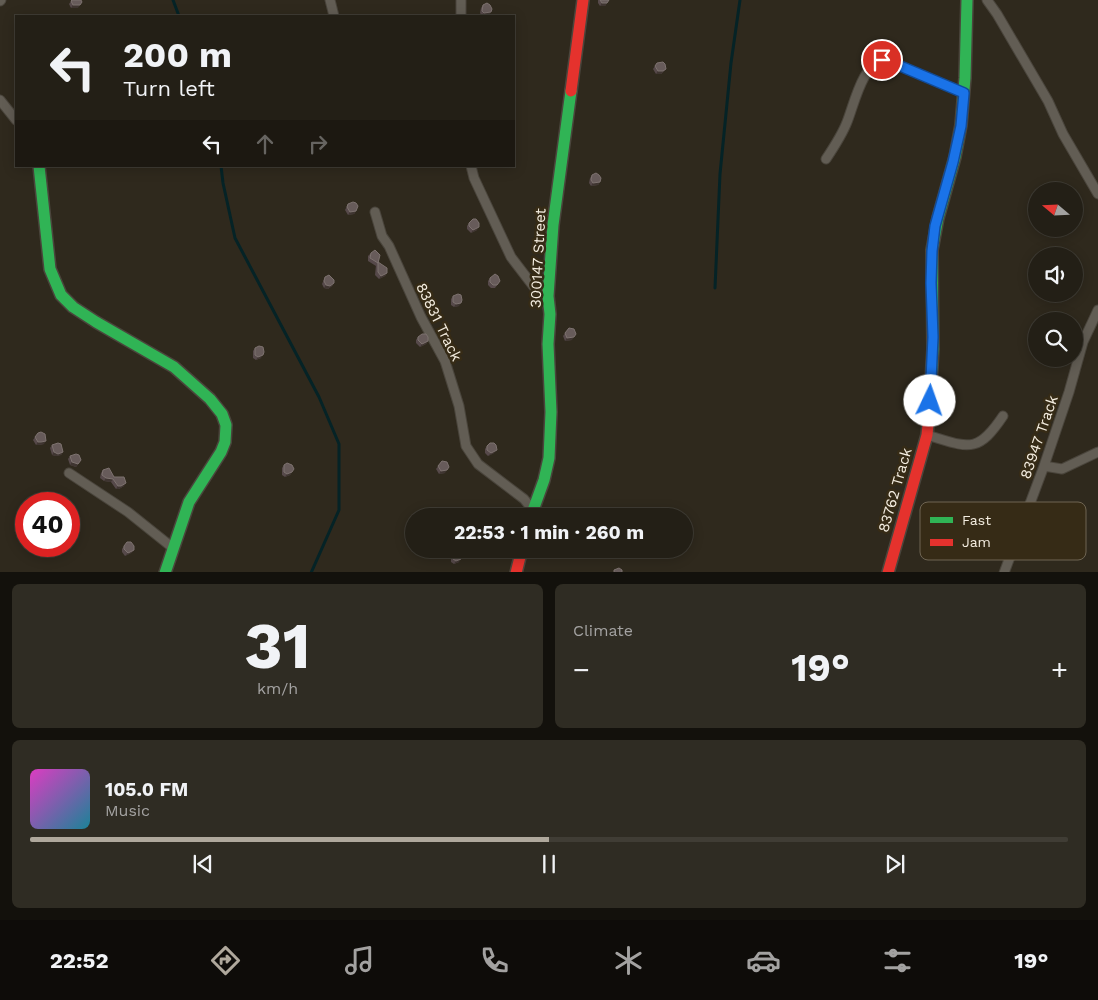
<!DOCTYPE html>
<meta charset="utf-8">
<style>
:root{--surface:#231f16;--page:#2f2c23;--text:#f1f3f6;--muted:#a3a2a1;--line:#403d35;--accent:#afa89c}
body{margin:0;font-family:"Work Sans",sans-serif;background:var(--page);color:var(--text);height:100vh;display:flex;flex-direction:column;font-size:19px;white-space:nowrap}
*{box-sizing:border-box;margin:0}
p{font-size:16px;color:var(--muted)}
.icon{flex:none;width:28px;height:28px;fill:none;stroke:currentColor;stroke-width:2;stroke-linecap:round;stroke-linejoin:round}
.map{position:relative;height:572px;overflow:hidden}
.panel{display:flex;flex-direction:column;gap:12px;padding:12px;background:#13110c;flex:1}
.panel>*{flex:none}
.top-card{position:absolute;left:15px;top:15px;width:500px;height:152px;border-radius:0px;box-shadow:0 2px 12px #0003,0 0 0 1px var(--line);background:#231f16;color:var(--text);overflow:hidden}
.needle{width:32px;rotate:289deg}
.buttons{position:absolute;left:1028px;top:182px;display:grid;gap:10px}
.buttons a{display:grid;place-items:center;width:55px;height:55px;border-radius:50%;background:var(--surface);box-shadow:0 2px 12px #0003,0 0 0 1px var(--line);font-size:25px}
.speed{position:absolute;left:15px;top:492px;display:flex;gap:10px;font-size:25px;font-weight:700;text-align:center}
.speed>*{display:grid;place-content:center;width:65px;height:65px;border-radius:50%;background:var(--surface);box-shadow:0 2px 12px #0003,0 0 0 1px var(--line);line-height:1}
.speed .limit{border:8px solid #d22;background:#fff;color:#111}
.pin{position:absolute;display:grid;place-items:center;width:42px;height:42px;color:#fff;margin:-21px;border:2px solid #fff;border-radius:50%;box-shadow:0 1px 5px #0007}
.me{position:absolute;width:55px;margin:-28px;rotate:3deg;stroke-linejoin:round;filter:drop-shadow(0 0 4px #0008)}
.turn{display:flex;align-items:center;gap:18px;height:105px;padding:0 25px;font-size:22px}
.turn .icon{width:65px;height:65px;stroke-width:2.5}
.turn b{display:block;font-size:35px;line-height:42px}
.lanes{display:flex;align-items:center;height:48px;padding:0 25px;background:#0003;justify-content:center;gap:25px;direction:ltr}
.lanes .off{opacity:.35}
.big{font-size:38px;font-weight:700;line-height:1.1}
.panel .card{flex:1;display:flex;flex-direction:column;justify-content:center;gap:8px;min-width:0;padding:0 18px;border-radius:8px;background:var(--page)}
.panel .dial{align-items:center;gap:0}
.dial b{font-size:65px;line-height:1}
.song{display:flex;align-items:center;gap:15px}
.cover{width:60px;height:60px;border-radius:8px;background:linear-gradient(135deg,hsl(310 70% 55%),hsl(190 70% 35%))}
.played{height:5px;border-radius:2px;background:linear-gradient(90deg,var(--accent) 50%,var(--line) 50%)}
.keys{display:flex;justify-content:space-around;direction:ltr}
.heat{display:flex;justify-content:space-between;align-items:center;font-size:28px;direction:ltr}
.panel .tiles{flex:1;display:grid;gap:12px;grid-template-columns:1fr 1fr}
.card:last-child{grid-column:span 2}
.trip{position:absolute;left:405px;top:508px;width:288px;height:50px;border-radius:25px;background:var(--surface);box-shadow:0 2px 12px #0003,0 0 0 1px var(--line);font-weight:700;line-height:50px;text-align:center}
.dock{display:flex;height:80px;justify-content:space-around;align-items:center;background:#0e0c09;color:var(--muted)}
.dock .icon{width:35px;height:35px}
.dock .selected{color:var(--accent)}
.dock b{font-size:22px;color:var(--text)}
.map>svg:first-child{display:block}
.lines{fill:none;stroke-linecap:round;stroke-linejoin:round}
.stream{stroke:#052326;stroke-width:3}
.street-casing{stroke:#4a453c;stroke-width:11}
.fast-casing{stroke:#4a453c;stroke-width:14}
.jam-casing{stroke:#4a453c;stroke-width:14}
.street{stroke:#625d54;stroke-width:9}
.fast{stroke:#30b455;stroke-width:11}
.jam{stroke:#e5322d;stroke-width:11}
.wall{fill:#56494a}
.shaded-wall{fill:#3f3531}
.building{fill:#675b5a;stroke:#7d726f}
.route-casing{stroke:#114b97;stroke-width:12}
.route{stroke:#1a73e8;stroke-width:9}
.labels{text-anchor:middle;stroke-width:5;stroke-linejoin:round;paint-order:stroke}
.street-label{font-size:15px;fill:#f4ede0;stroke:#362b16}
.key{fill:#362b16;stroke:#6f6553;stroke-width:1}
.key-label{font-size:14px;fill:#f4ede0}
</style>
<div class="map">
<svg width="1098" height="573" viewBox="0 0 1098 573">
<rect width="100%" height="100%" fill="#2f291d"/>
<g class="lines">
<path class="stream" d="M173,0L179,16
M221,166L223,183L235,238L319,397L339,444V510L311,573
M715,288L720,174L731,63L740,0"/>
<defs>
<path id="street" d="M330,0L334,16
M987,0L997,14L1048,101L1063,134L1098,194
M0,1L1,0
M461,16V0
M0,100L16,120
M826,159C834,147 842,135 847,122C854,105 863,60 886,60L964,93
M471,166L474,178L511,257L537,291L548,296
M375,212L382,236L389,246L421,317L445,361L459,406L466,446L478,464L524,499L533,510
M927,435C968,447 977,455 1003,416
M1044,466L1062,469L1098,452
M69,473L128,512L173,548
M1004,573L1044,466L1069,392L1083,342L1098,310"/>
<path id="fast" d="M39,166L50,269L61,295L73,307L96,322L174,367L210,399L222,414L226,425L225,442L221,452L189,502L165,573
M929,414L933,349L932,250L938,218L955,157L961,125L965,78L967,0
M531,516L544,480L549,458L551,412L548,344L550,314L548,296L553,225L571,91"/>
<path id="jam" d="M571,91L583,0
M516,573L522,549
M888,573L927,435L929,414"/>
</defs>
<use href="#street" class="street-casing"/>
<use href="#fast" class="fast-casing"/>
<use href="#jam" class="jam-casing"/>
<use href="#street" class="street"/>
<use href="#fast" class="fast"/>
<use href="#jam" class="jam"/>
</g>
<path class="wall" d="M72,0L78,8H71L69,4Z
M598,0H609L605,6H600L598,3Z
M483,5L489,15L482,16L480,13L481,8Z
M657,63L666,69L661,74H656L653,69Z
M592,175L600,182L598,185L591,186L589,183L590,178Z
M348,204L356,211L354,214L348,215L345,210Z
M469,223L477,230L471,233L467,229V226Z
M371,253L378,263L387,273L385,276L379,279L375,275L376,265V266L368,261V256Z
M325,277L334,283L332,286L328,289L324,288L322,284Z
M490,278L500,281L495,288H491L488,285V281Z
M453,296L459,306L454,307L451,305V299Z
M569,328L572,340L565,341L563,336Z
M418,337L428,341L426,344L420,347L416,343V340Z
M255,348L261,358L256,360L253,358V351Z
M38,433L44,444L39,445H36L33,440Z
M52,445L63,452L61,455L56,456L52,455L50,448Z
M487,446L494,453L488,456L485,453V449Z
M70,456L81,460L76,467L70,465L68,459Z
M442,461L445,473L439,474L436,469Z
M284,465L292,472L290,475L285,477L282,475V468Z
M103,470L114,477L124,486L119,489H116L111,482L104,481L100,478L101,473Z
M124,546L134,550L131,553L125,556L122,552V549Z
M453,552L459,562L454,564L451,562V555Z"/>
<path class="shaded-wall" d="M609,0L605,6H600L602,3Z
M73,5H80L78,8H71Z
M491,12L489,15L482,16L484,13Z
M666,69L661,74H656L658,71Z
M600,182L598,185L591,186L593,183Z
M356,211L354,214L348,215L350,212Z
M479,227L477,230L471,233L473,230Z
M387,273L385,276L379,279L381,276Z
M334,283L332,286L328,289L324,288L326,285Z
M461,303L459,306L454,307L456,304Z
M574,337L572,340L565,341L567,338Z
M428,341L426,344L420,347L422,344Z
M263,355L261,358L256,360L258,357Z
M46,441L44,444L39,445H36L38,442Z
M497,450L494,453L488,456L491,453Z
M54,452H63L61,455L56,456L52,455Z
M72,462L78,464L76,467L70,465Z
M447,470L445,473L439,474L441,471Z
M292,472L290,475L285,477L287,474Z
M106,478L113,479L111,482L104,481Z
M126,483L124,486L119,489H116L118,486Z
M134,550L131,553L125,556L128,553Z
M461,559L459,562L454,564L456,561Z"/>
<path class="building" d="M72,0H81L82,2L80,5H73L71,1Z
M600,0H609L607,3H602Z
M487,3L490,5L492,9L491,12L484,13L482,11L483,5Z
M663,62L665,64L666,69L663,71H658L655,66L657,63Z
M596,173L599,175L601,178L600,182L593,183L591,180L592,175Z
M353,202L356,203L358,206L356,211L350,212L347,207L348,204Z
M473,219H476L479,223V227L473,230L469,226V223Z
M375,250L380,255L378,263L370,258L371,253Z
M378,262L387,268V273L381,276L378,272Z
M495,274L498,276L500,281L497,285H493L490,282V278Z
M329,275L334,280V283L330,286L326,285L324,281L325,277Z
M458,294L461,295L462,300L461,303L456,304L453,302V296Z
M569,328L574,329L576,334L574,337L567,338L565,333Z
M422,334H426L428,337V341L422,344L418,340V337Z
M259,346L263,347L264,352L263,355L258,357L255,355V348Z
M41,432L45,434L46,441L41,442H38L35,437L38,433Z
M58,443L61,444L63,452L58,454L54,452L52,445Z
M490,443H494L496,445L497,450L491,453L487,450V446Z
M76,454L79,455L81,460L78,464L72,462L70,456Z
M442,461L447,462L449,467L447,470L441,471L438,466Z
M287,463L292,465L294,469L292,472L287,474L284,472V465Z
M109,468L114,477H124L126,483L121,486H118L113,479L106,478L102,475L103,470Z
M127,542H131L134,546V550L128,553L124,549V546Z
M456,550L461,552L462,556L461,559L456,561L453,559V552Z
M619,568L622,570V573H614V570Z"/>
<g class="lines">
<defs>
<path id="route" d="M882,60H886L964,93L961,126L953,162L935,226L932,251L931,283L933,337L930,401"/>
</defs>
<use href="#route" class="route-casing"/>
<use href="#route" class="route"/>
</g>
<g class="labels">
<g class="street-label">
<text transform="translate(538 258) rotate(-87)" y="5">300147 Street</text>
<text transform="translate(439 322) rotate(64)" y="5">83831 Track</text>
<text transform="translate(1039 437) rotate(-71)" y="5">83947 Track</text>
<text transform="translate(895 490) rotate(-74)" y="5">83762 Track</text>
</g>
</g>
<rect x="920" y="502" width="166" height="58" rx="8" class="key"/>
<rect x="930" y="517" width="23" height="6" fill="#30b455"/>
<rect x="930" y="539" width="23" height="7" fill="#e5322d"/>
<g class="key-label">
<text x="962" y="525">Fast</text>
<text x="962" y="547">Jam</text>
</g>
</svg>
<div class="buttons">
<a><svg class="needle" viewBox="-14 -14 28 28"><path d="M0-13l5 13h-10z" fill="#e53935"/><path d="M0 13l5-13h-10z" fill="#a3a2a1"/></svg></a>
<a><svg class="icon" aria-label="sound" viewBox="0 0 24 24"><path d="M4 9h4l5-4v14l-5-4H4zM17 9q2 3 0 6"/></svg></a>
<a><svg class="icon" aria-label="search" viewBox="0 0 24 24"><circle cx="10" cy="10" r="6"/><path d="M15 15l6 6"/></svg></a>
</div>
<div class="speed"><div class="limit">40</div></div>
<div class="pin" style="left:882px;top:60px;background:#d93025"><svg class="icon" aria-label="arrive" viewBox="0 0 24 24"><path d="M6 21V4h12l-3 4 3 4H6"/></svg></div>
<svg class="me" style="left:930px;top:401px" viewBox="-20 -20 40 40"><circle r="19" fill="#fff"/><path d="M0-13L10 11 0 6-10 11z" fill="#1a73e8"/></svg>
<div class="trip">22:53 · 1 min · 260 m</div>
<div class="top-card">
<div class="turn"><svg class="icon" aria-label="left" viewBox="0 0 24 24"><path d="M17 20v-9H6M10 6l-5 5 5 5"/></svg><div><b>200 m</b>Turn left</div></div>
<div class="lanes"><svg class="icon" aria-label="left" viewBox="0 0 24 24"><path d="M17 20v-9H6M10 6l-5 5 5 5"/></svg><svg class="icon off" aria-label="ahead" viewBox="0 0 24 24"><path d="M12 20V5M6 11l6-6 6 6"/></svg><svg class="icon off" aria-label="right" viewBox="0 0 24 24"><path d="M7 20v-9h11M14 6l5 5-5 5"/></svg></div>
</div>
</div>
<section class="panel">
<div class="tiles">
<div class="card dial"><b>31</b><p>km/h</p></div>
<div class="card"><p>Climate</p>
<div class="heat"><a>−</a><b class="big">19°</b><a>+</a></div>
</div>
<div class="card">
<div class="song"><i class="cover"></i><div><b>105.0 FM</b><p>Music</p></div></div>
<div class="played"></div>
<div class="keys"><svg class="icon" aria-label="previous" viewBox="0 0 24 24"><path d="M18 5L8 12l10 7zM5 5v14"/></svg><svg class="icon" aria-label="pause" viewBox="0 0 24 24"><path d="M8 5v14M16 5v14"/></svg><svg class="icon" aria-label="next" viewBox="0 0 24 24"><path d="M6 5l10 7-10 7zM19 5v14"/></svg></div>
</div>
</div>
</section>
<nav class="dock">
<b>22:52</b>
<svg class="icon selected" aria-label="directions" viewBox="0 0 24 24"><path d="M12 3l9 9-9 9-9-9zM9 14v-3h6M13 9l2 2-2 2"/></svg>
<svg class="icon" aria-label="music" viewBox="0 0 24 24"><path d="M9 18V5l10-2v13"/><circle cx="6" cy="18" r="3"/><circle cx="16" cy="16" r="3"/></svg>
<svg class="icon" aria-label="phone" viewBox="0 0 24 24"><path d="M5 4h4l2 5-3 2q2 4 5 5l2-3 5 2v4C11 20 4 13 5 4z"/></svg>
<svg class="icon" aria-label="climate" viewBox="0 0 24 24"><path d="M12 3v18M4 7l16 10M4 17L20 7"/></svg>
<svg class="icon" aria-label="car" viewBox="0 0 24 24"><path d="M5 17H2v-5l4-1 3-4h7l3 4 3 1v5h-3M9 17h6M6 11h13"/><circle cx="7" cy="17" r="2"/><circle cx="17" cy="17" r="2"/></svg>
<svg class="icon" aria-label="filters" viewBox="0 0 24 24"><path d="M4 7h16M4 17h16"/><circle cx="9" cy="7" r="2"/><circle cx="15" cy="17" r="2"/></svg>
<b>19°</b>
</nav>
